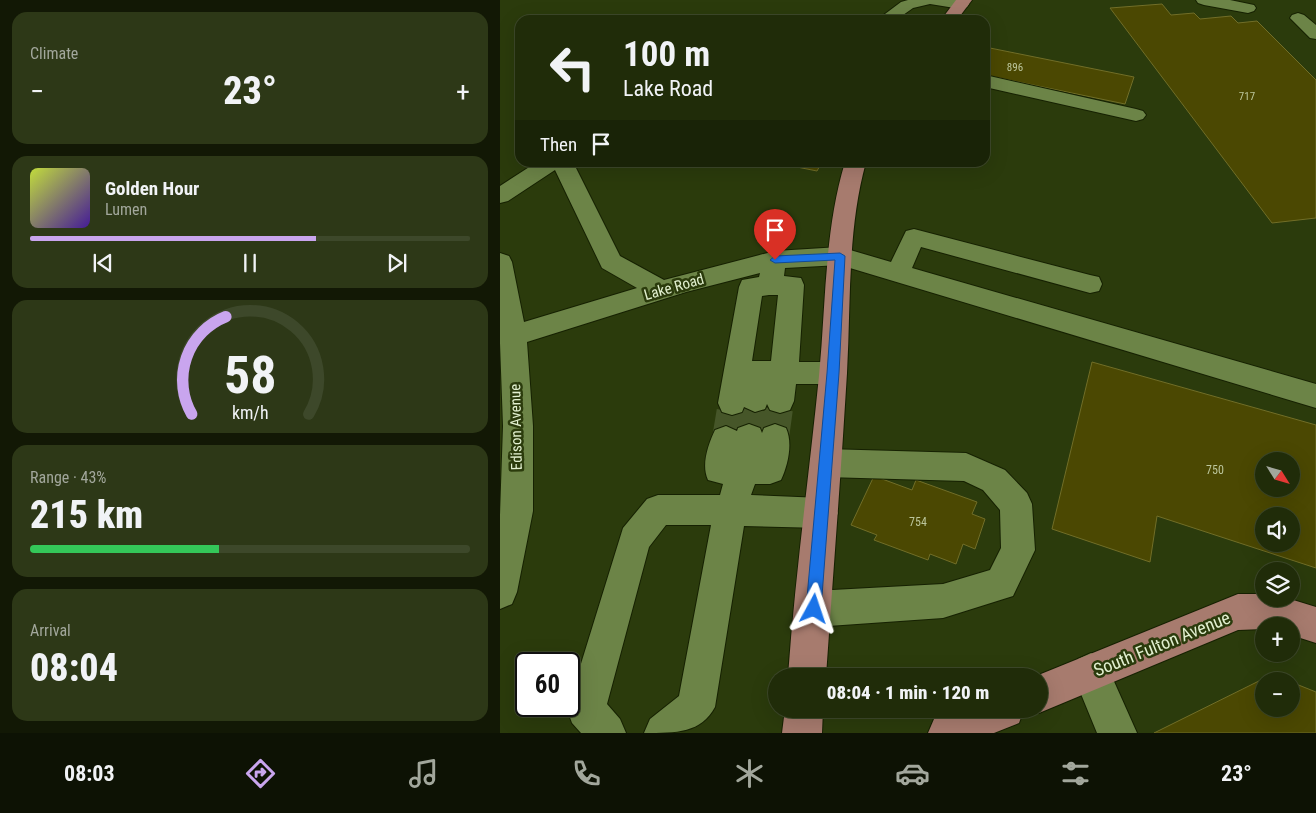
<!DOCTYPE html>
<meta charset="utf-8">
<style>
:root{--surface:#202c09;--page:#2d3817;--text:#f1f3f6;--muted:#a2a79c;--line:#3d482a;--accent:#c9a5ee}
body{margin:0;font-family:"Roboto Condensed",sans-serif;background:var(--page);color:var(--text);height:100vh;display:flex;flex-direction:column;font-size:19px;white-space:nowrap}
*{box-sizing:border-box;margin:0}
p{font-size:16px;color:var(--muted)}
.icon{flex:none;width:28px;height:28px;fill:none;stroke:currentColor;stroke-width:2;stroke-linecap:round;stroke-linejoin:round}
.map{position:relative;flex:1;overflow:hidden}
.drawer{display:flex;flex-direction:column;gap:12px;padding:12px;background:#121805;width:500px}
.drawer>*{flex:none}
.top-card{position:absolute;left:15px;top:15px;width:475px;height:152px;border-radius:15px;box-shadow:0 5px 20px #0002,0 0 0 1px var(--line);background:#202c09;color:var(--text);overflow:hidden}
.needle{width:32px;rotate:127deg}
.buttons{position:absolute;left:755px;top:452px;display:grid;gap:10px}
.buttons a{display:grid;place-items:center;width:45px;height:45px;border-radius:50%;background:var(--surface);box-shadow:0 5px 20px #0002,0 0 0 1px var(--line);font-size:25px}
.speed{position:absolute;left:15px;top:652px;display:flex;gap:10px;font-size:25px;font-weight:700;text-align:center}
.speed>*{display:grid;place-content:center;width:65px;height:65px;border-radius:50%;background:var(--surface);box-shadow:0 5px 20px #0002,0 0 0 1px var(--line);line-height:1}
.speed .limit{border:2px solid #111;border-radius:8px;background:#fff;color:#111}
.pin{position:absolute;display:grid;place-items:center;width:42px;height:42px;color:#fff;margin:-51px -21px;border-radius:50% 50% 50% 0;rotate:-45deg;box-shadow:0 0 5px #0007}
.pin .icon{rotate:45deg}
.me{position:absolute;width:55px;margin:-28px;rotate:5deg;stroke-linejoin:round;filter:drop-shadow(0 0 4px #0008)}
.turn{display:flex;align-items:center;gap:18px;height:105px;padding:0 25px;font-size:22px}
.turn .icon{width:65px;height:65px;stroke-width:2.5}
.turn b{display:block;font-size:35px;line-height:42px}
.then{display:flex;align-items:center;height:48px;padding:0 25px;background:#0003;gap:10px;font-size:19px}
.big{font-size:38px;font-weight:800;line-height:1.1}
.drawer .tile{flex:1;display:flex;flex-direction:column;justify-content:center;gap:8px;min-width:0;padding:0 18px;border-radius:15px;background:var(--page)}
.drawer .dial{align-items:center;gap:0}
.dial svg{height:130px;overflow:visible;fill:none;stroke:var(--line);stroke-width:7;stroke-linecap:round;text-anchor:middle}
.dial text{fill:var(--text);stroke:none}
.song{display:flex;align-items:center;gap:15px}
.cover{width:60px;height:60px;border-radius:8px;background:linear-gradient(135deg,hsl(70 70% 55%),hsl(260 70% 35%))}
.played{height:5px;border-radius:2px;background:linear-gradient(90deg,var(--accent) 65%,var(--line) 65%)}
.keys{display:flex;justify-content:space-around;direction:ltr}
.heat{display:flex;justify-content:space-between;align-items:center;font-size:28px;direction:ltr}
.charge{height:8px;border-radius:4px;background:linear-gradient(90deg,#34c759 43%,var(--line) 0)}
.trip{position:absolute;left:268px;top:668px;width:280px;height:50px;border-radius:25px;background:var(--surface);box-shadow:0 5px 20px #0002,0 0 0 1px var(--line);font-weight:800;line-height:50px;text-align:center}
.menu{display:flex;height:80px;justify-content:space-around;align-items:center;background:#0d1204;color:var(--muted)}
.menu .icon{width:35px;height:35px}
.menu .active{color:var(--accent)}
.menu b{font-size:22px;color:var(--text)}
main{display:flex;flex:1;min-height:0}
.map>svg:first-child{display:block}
.building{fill:#4b4802;stroke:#716e28;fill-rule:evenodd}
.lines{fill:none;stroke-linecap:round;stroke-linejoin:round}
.minor-tunnel{stroke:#465629;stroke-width:28;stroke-dasharray:28 14;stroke-linecap:butt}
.minor-casing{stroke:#162102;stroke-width:2}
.major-casing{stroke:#162102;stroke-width:2}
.minor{fill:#6c8447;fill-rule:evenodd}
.major{fill:#a77b6e;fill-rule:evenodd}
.route{fill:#1a73e8;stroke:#114b97}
.labels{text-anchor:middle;stroke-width:5;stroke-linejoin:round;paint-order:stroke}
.far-number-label{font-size:11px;fill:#bcc69c}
.number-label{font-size:12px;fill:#bcc69c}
.street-label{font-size:15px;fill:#e2f0d0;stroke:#2b3b0c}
.near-street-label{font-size:18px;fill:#e2f0d0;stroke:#2b3b0c}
</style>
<main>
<section class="drawer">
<div class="tile"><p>Climate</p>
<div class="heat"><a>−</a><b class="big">23°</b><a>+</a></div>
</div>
<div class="tile">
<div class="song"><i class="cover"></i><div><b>Golden Hour</b><p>Lumen</p></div></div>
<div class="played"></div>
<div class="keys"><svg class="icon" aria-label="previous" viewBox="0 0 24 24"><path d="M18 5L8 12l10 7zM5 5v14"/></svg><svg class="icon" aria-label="pause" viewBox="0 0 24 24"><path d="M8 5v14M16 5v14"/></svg><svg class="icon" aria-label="next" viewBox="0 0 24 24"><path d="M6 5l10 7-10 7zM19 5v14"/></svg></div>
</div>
<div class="tile dial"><svg viewBox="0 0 100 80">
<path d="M14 69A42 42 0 1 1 86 69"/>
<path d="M14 69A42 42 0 0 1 35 9" stroke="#c9a5ee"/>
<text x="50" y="56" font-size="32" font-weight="700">58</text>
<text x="50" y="72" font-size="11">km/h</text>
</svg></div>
<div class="tile"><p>Range · 43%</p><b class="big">215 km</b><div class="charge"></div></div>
<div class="tile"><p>Arrival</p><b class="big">08:04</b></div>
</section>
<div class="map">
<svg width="816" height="733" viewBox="0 0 816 733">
<rect width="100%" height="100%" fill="#2b3b0c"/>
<path class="building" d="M662,4L671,15L694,13L700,19L731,16L738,23L757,21L816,80V218L772,223L610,8Z
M485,47L634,77L625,104L485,75Z
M289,162H322L317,171L287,165Z
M592,362L816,425V568L657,516L650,562L552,529ZM764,461H791V489H764ZM764,516H791V544H764Z
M374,476L412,490L416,480L477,502L472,514L485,519L475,549L463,544L456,564L430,554L428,560L374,540L377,535L351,525Z
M771,675L788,681H764V709H791V682L816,692V733H654Z"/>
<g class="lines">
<path class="minor-tunnel" d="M249,437L255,400
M275,437L280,401
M226,439L232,403"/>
<defs>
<path id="minor" d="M408,0H464L469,4L467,7L461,9L430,4L413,8L396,20H377L401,2Z
M696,0H730L754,5L756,8L754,11L748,13L704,5L698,3Z
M798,13L804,15L816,25V39L810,38L790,18L792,15Z
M485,75L636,109L643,111L646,115L643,119L636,121L485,87Z
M37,162H73L120,256L164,280L275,251L340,247L391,262L406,231L414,229L590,275L599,277L602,284L599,291L590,293L421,247L412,268L816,384V408L340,265L285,268L284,276L301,278L304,285L299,362H333L343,365L347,373L343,381L333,384H296L294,401L290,410L280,413L270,410L267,404L265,409L255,412L244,407L242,412L232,415L222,412L218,403L239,287L242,280L259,277L260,273L186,292L27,342L33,426V511L17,592L12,604L0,609V515L3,426L0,343V253L9,256L12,262L24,322L137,288L102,268L55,170L8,201L0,203V186ZM269,295H278L271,361H252L262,296Z
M249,424L260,428L262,433L264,428L275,424L286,428C293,443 288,465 281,480L270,484H255L251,495L322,498L333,502L338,513L333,524L322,528L244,526L215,707C201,733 177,733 144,733L150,719L179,696L211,525H166L149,547L107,704L120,719L126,733H81L72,723L67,709L123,528L147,499L158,495H220L223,484L208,480C201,465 208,445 215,430L226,426L237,431L238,428Z
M326,449L466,453L505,470L527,493L532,504L535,550L513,596L443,618L314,627L302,621L296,609L302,597L314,591L443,584L490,570L501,548L500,510L483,490L464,481L326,477L315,473L311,463L315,453Z
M591,653L604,659L637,733H597L572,672L578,659Z"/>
<path id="major" d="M456,0H472L457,20H441Z
M345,162H366C347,231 351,302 347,373C341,474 333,575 326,676H288C295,576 309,476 319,376C326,304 324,232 345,162Z
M738,594H764V599H790L816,607V643L791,635V626H764V629L738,630L539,713L529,709H539V676H536Z
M285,709H323L322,733H282Z
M459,709H524L519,723L494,733H428L434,719Z"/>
</defs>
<use href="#minor" class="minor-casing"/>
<use href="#major" class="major-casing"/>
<use href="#minor" class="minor"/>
<use href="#major" class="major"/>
</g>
<path class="route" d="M340,253L345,256L339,373L321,609L319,614L314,616L309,614L306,609L327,373L335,260L275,263L270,260L275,256Z"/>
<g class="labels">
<g class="far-number-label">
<text x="515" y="71">896</text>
<text x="747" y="100">717</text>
</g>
<g class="number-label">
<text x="715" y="474">750</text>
<text x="418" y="526">754</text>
</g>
<g class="street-label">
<text transform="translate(174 287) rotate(-16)" y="5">Lake Road</text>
<text transform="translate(16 427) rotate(-91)" y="5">Edison Avenue</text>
</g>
<g class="near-street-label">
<text transform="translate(662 644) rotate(-22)" y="6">South Fulton Avenue</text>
</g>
</g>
</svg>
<div class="buttons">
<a><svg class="needle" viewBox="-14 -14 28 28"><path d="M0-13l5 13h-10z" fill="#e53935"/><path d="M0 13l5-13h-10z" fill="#a2a79c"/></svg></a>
<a><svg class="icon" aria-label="sound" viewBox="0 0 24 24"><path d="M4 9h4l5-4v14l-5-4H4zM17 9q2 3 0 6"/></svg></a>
<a><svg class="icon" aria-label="layers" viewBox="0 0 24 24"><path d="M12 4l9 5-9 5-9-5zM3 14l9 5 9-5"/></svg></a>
<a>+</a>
<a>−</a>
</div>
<div class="speed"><div class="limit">60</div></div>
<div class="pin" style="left:275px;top:260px;background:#d93025"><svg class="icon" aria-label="arrive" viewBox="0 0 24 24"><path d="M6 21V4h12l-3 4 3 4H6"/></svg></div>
<svg class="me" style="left:314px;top:609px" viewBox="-20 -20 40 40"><path d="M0-17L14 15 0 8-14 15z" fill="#1a73e8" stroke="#fff" stroke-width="4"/></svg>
<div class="trip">08:04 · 1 min · 120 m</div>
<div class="top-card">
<div class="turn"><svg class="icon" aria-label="left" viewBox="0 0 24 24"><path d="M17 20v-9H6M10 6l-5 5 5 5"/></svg><div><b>100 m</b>Lake Road</div></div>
<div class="then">Then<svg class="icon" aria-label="arrive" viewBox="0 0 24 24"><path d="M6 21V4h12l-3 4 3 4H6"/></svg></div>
</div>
</div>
</main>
<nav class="menu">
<b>08:03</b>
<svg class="icon active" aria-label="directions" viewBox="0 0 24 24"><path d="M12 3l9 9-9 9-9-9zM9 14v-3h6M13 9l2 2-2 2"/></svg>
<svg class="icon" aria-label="music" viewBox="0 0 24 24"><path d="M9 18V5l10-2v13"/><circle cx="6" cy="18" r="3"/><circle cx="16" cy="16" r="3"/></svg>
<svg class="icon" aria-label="phone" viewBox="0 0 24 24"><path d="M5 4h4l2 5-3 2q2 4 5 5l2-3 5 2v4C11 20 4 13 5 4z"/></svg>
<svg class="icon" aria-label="climate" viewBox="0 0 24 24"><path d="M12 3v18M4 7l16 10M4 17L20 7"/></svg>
<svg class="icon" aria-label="car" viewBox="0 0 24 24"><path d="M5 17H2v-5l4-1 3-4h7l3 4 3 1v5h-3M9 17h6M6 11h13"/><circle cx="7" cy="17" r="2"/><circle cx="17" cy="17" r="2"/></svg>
<svg class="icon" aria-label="filters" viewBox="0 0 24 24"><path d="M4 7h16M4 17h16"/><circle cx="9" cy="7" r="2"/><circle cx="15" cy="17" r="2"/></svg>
<b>23°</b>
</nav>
